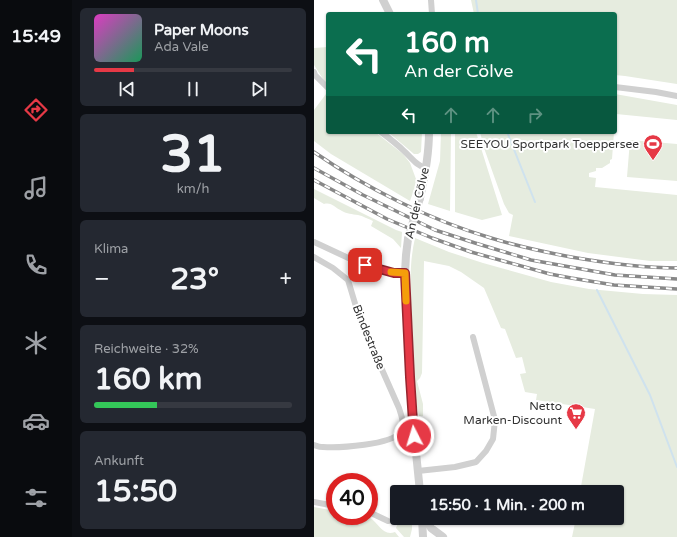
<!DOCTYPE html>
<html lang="de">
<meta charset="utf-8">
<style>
:root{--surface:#171b24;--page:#242831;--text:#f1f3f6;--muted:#9ea1a6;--line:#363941;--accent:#e63946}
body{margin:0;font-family:"Varela Round",sans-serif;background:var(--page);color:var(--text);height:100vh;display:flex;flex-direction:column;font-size:15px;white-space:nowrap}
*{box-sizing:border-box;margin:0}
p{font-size:13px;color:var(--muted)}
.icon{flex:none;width:22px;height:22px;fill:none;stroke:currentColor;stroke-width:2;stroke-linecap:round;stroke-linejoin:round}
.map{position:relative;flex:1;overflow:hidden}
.side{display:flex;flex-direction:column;gap:8px;padding:8px;background:#0d0f14;width:242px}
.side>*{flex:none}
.banner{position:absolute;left:12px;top:12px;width:291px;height:122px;border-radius:4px;box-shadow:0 1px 3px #0004;background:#0b6e4f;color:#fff;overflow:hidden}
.speed{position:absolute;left:12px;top:473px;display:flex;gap:8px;font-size:20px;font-weight:700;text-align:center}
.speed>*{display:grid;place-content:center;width:52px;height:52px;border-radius:50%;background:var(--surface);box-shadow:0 1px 3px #0004;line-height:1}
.speed .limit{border:6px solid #d22;background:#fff;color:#111}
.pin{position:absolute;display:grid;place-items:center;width:34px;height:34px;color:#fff;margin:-17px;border-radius:8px;box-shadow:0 2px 6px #0006}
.me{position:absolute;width:44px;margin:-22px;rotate:355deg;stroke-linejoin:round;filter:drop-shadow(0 0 3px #0008)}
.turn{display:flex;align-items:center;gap:14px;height:84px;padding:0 12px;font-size:18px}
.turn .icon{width:52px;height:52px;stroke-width:2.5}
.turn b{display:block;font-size:28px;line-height:34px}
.lanes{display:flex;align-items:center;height:38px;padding:0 12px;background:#0003;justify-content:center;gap:20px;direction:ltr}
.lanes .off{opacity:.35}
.big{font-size:30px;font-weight:700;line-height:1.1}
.side .card{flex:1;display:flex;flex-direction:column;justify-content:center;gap:6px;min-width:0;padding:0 14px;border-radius:6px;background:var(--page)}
.side .dial{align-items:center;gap:0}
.dial b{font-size:52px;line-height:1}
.song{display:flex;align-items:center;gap:12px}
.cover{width:48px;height:48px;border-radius:6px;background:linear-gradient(135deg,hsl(310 70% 55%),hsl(150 70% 35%))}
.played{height:4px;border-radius:2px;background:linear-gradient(90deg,var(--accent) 20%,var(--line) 20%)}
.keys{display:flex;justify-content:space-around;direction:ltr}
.heat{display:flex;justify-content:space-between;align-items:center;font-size:22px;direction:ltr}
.charge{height:6px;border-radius:3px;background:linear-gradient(90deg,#34c759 32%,var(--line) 0)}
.trip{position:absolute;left:76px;top:485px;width:234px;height:40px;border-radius:4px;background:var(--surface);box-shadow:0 1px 3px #0004;font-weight:700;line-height:40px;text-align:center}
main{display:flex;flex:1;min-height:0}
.dock{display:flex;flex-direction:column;width:72px;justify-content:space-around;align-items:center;background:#090b0e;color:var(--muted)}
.dock .icon{width:28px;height:28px}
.dock .active{color:var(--accent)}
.dock b{font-size:18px;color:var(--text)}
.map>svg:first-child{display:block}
.green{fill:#e6ecdf}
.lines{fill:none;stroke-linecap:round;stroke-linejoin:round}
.stream{stroke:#cfe2ee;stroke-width:2}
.minor{stroke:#d0d0d0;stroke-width:6}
.tertiary{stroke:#d0d0d0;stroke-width:8}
.rail-casing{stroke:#888;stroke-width:3.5}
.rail{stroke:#fff;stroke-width:2;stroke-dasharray:6;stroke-linecap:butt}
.tertiary-bridge{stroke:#d0d0d0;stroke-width:8}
.route-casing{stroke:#96252e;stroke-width:10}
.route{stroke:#e63946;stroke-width:7}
.slow{stroke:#f59e0b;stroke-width:7}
.labels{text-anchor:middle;stroke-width:4;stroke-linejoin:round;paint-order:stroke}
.poi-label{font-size:12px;fill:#333;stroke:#fff;text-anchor:end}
.street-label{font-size:12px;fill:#333;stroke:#fff}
</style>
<main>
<nav class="dock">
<b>15:49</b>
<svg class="icon active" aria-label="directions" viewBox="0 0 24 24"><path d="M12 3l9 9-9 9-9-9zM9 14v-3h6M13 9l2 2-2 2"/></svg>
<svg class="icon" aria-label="music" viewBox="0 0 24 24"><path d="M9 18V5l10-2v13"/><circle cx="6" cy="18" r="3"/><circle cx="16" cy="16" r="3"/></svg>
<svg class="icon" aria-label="phone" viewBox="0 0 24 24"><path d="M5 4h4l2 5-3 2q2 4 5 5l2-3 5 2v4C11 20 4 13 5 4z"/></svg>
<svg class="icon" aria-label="climate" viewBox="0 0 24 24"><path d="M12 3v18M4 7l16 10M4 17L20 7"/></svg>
<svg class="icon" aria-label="car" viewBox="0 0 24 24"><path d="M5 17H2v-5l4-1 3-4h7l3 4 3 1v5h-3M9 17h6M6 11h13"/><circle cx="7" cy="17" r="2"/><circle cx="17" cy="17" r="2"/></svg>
<svg class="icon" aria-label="filters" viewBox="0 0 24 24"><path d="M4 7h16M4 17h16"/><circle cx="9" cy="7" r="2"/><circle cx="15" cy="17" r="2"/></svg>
</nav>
<section class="side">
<div class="card">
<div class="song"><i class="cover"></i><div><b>Paper Moons</b><p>Ada Vale</p></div></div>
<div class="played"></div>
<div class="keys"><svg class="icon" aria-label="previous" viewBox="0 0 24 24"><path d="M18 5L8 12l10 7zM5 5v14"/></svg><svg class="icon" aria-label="pause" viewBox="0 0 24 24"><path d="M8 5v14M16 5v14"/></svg><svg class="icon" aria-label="next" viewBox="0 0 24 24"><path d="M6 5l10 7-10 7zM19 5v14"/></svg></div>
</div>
<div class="card dial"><b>31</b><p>km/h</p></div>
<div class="card"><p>Klima</p>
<div class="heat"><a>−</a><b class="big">23°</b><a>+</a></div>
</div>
<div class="card"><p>Reichweite · 32%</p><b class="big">160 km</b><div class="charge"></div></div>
<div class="card"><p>Ankunft</p><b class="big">15:50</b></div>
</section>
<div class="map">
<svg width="363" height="537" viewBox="0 0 363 537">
<rect width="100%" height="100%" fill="#fff"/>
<path class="green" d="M157,0H363V84L311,76L301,75V14H160Z
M14,47V84L9,79L0,65V48Z
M12,94L14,95V132H61L89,154L96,163L102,179L101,187L96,201L17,154L0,141V110Z
M301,94L363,105V120L302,114L301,124Z
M74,132H108L107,152L104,154H100Z
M127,132H137L136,211L114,204L126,161Z
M141,132H162L188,215L168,220L141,212Z
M166,132H300L298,159L296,160V163L288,168H282V171L275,173V177L282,178L281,187L363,195V261H336L274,253L195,236L199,215L195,213L190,204L170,148Z
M316,140L363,144V181L313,177Z
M0,189L82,230L88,232L87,248L79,239L57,226L59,221C54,219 49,216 44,215C38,214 33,214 28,211C21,208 18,202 10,204L0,198Z
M101,238L135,252L169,263L237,282L275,289L329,294L363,295V537H258L262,518H303V492H266L281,409L222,400L223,394L211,392L206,374L212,373L208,357L202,358L191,329L187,328L170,288L147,272L135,266L110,261L108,373L106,378L103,381L109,404V416H105C99,392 100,368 99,343C98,308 93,272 101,238Z
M0,507L21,511V516C28,516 50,514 56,518C65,523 69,537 81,532L85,537H0Z
M86,518L98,519V529L96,537H90L82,528Z"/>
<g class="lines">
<path class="stream" d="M162,0L164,14
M193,132L221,202
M283,290L336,395L363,467"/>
<path class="minor" d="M117,0L118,14
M0,72L1,75L14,88
M301,87L342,92L363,96
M67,132C75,138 83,144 90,151C97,157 102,166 112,168
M0,242L43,262L80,273H91
M0,257L19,268L34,280L46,320L85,408C87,415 92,426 87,432C77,445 25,448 9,447C6,447 3,446 0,445
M104,471L141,467L162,462L172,451L179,439L181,420L159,337
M0,502L21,506
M55,512L74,521"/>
<path class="tertiary" d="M69,0L76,14
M106,198C111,176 115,155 115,132
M94,239L92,255L91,273L99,423L106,492
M108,518L109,537
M112,518L117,528L129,537"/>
<defs>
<path id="rail" d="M0,152C52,188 116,220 177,238C203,246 230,252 257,257C292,263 328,268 363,268
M0,168L49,195L121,230L161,243L217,260L301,275L363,279
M0,180L73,219L118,238L157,252L236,274L257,278L300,285L363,289"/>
</defs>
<use href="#rail" class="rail-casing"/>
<use href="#rail" class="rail"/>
<path class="tertiary-bridge" d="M94,239L106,198"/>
</g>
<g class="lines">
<defs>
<path id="route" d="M51,265L80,273H91L96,377L100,436"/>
</defs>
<use href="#route" class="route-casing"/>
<use href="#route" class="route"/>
<path class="slow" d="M77,272L91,273L92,301"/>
</g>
<defs>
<symbol id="stadium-pin" viewBox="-11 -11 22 30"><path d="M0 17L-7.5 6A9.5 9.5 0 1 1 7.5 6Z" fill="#e63946" stroke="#fff"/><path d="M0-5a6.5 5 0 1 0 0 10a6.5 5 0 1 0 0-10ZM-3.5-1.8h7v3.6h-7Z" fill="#fff"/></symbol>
<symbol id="supermarket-pin" viewBox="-11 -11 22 30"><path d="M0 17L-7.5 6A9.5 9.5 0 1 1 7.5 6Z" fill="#e63946" stroke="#fff"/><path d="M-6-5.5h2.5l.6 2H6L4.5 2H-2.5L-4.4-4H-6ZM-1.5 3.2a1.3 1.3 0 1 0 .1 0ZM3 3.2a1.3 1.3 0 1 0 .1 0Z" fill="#fff"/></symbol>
</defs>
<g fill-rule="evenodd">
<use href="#stadium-pin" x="328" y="133" width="22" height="30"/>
<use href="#supermarket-pin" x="251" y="402" width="22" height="30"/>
</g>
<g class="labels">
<g class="poi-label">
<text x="325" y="148">SEEYOU Sportpark Toeppersee</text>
<text x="248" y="410">Netto<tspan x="248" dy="14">Marken-Discount</tspan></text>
</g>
<g class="street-label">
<text transform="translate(103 203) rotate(-77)" y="4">An der Cölve</text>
<text transform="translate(55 337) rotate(68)" y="4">Bindestraße</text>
</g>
</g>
</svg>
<div class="speed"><div class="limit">40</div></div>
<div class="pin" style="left:51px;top:265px;background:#d93025"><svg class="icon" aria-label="arrive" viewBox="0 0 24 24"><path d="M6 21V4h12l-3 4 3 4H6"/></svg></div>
<svg class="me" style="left:100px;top:436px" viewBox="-20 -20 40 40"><circle r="17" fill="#e63946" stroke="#fff" stroke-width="3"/><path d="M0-11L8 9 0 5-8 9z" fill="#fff"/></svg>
<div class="trip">15:50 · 1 Min. · 200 m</div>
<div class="banner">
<div class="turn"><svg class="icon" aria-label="left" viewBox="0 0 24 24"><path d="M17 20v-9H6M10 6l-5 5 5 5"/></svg><div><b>160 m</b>An der Cölve</div></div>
<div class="lanes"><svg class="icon" aria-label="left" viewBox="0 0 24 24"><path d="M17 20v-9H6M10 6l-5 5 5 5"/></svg><svg class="icon off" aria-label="ahead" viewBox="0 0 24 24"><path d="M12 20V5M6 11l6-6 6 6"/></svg><svg class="icon off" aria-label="ahead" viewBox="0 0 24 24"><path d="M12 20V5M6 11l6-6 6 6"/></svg><svg class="icon off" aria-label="right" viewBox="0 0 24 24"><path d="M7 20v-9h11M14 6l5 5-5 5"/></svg></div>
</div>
</div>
</main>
